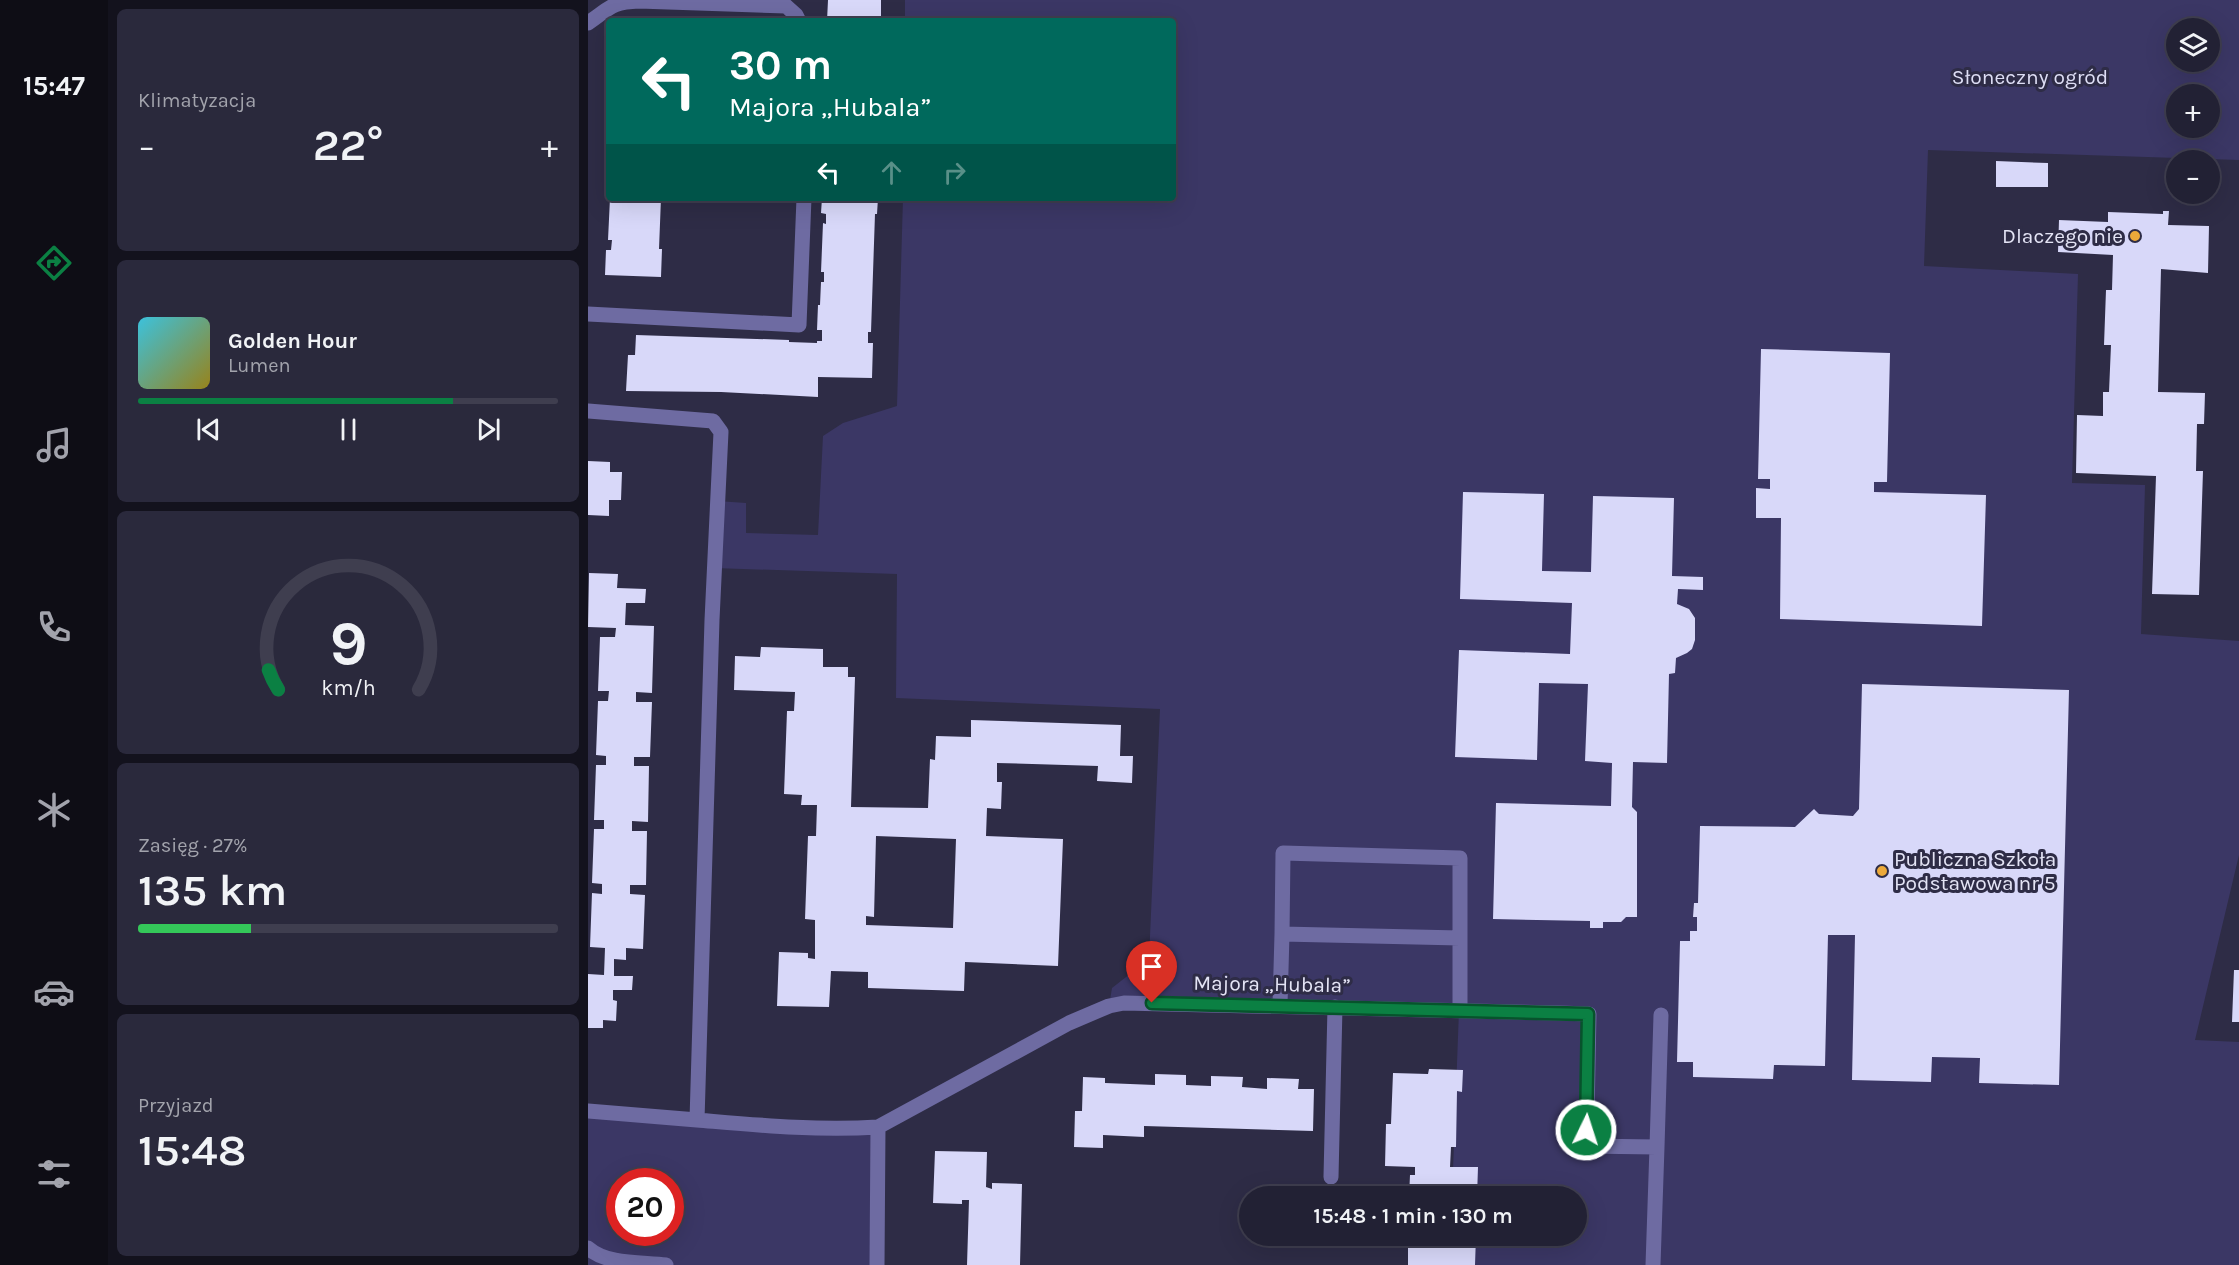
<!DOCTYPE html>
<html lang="pl">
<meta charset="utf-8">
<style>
:root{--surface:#222134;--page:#2a293c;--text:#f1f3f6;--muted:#a2a3ac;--line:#3f3e4f;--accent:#0b8043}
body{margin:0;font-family:Karla,sans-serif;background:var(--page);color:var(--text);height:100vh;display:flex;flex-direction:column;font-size:22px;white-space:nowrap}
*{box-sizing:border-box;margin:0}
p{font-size:20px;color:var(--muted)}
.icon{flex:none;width:33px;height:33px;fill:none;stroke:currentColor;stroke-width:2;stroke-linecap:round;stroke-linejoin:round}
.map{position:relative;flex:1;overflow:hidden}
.details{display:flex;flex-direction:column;gap:9px;padding:9px;background:#13121d;width:480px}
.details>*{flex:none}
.guide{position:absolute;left:18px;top:18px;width:570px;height:183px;border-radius:6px;box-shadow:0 6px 24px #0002,0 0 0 2px var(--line);background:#00695c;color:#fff;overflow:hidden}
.fabs{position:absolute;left:1578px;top:18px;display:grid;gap:12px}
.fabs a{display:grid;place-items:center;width:54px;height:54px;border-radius:50%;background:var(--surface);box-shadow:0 6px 24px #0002,0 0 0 2px var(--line);font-size:30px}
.speed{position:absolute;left:18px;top:1168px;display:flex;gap:12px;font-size:30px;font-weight:700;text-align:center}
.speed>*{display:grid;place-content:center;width:78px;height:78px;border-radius:50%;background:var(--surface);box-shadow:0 6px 24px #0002,0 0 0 2px var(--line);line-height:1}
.speed .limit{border:9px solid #d22;background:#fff;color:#111}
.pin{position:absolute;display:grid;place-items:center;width:51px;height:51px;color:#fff;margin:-62px -26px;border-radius:50% 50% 50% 0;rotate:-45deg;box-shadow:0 0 6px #0007}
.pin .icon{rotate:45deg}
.me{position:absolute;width:66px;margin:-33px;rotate:4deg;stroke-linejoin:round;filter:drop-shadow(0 0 4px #0008)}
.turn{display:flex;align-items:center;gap:21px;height:126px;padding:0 24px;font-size:27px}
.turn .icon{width:78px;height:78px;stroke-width:2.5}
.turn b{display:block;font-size:42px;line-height:51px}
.lanes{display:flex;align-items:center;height:57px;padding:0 24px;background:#0003;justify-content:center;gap:30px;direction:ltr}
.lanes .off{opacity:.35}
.big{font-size:45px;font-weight:600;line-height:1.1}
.details .widget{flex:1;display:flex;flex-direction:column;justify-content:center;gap:9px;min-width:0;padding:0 21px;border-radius:9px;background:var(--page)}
.details .dial{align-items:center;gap:0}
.dial svg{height:156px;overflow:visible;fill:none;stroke:var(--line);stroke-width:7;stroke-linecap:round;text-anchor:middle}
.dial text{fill:var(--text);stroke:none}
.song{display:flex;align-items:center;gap:18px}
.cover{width:72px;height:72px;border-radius:9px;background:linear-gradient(135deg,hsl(190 70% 55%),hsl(50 70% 35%))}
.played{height:6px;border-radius:3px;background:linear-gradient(90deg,var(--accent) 75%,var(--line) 75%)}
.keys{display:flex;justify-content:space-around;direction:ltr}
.heat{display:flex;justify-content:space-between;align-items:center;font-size:33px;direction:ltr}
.charge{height:9px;border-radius:4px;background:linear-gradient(90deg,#34c759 27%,var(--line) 0)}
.trip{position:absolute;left:651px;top:1186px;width:348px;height:60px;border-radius:30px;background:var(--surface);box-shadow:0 6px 24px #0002,0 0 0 2px var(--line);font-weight:600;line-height:60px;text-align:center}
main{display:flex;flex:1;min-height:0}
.tab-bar{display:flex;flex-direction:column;width:108px;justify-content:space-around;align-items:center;background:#0e0d15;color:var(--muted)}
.tab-bar .icon{width:42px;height:42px}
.tab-bar .current{color:var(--accent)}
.tab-bar b{font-size:27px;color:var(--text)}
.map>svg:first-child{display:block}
.green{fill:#3b3765;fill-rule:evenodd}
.building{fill:#d8d8f9;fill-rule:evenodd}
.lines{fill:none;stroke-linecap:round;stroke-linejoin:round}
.minor{stroke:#6e6ba2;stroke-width:15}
.route-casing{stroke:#07532c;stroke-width:15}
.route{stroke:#0b8043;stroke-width:10}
.poi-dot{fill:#eca93a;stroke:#2e2c46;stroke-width:2}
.labels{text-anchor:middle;stroke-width:6;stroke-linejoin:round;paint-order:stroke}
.park-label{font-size:21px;fill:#dedef5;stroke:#2e2c46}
.poi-label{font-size:21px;fill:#e4e4f5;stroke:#2e2c46;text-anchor:end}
.street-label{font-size:21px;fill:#e4e4f5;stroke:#2e2c46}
</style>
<main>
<nav class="tab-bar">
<b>15:47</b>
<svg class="icon current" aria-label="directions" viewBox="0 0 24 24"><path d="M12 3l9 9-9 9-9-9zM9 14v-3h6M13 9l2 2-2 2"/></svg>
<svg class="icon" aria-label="music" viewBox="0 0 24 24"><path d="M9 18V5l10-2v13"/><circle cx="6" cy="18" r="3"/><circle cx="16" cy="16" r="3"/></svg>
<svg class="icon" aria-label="phone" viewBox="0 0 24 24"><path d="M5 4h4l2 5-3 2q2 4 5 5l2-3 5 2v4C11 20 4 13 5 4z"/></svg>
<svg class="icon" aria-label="climate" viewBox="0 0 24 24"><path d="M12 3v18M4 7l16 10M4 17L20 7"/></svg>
<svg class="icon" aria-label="car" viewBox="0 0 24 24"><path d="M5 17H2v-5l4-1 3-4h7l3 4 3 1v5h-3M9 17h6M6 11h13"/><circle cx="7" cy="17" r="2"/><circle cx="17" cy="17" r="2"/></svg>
<svg class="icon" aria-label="filters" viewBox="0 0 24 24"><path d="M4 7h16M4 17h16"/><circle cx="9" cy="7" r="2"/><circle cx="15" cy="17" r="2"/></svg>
</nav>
<section class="details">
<div class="widget"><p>Klimatyzacja</p>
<div class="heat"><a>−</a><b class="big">22°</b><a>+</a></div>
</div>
<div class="widget">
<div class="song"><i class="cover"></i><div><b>Golden Hour</b><p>Lumen</p></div></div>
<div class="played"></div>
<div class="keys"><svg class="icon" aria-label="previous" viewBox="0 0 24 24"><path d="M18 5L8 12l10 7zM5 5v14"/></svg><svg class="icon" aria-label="pause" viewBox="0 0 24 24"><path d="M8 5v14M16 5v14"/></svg><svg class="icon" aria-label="next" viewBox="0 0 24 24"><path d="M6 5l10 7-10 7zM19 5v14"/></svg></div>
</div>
<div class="widget dial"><svg viewBox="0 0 100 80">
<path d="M14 69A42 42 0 1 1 86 69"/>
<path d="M14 69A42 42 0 0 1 9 59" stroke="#0b8043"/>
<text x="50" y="56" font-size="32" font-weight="700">9</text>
<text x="50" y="72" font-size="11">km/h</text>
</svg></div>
<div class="widget"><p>Zasięg · 27%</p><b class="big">135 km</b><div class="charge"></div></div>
<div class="widget"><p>Przyjazd</p><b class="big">15:48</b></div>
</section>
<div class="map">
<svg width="1651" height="1265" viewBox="0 0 1651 1265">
<rect width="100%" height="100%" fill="#2e2c46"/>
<path class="green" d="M317,0H1651V160L1340,150L1336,266L1490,274L1484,483L1557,485L1553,634L1651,641V855L1607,1040L1651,1042V1265H861L862,1236H988V1197H864L871,1010L521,1006L524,988L561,959L572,709L308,698L309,574L126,568L129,501L158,503V533L230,535L235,436L255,423L309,406L315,198H585V21H317ZM1588,28H1622V62H1588ZM1588,94H1622V128H1588Z
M0,1111L290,1127L289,1265H0ZM32,1182H82V1233H32Z"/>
<path class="building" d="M240,0H293V21H239Z
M1408,161L1460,163V187H1408Z
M22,198H73L71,249H74L73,277L17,275L18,250H23L24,240H20Z
M234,198H290L289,214H287L283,332H280V343H285L284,378L230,377V397L133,392L38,391L40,355H47L48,335L201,340V342L229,343V341H234V330H229L230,305H232L233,282H236V272H233L235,223L238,224V214L233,213Z
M1575,211H1581L1580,225L1621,226L1620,273L1573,269L1570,392L1617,393L1616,424H1609L1608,471H1615L1611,595L1564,594L1568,476L1488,473L1489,415L1515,416V392H1521L1523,345H1516L1518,290H1524L1525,255L1470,252L1471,220L1520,222V212L1575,214Z
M1173,349L1302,353L1299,482H1286V492L1398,495L1394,626L1192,619L1193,518H1168V488L1182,489V479H1170Z
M0,461L22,462V472H34L33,500H21V516L0,515Z
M875,492L956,494L954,571L1003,572L1005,496L1086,498L1084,576L1115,577V590L1090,589L1089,604L1101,609L1107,618V640L1104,649L1099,653L1088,658L1087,673L1081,674L1079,763L1045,762L1044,807L1049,812V917H1038L1033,922H1015V928H1002V921L905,919L908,803L1023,806L1024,763L997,761L1000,684L951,683L949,760L867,757L871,650L982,654L984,603L872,599Z
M1,573L30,574L29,588L58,589L57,603H38L37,625L66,626L64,693L48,692V702H64L62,757H46V766H61L60,822L44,821V831H59L58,885H42V894L57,895L55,949L38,948V960L26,959V976H45L44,990H25V1000L29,1001L28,1021L15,1020V1028H0V974L16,975L17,948L2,947L4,893L14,894V884L4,883L6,829H16V820H6L8,765H18V756L8,755L10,701H20L21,691H10L12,637H27L28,628L0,627Z
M173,647L235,649V667H260V677H267L263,807L340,808L342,759L347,760L348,736L383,737V720L533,725L532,756H545L544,783L509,781L510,766L409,763V782H414L413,809L399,808L398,836L475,839L470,966L377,962L376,991L280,988V972L243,971L241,1007L189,1006L191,952L220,953V958L227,959V920L217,919L220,836H228L229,805H213L214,795L196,794L199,711H206L207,692L146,690L147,656L172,657ZM288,836L368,839L365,928L278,925V916L286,917Z
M1274,684L1481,690L1471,1085L1391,1083L1392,1058L1344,1057L1343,1082L1264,1080L1267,935H1240L1237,1066L1186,1065L1185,1079L1105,1077V1062H1089L1092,941H1102V931H1109V917H1105L1106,903H1110L1112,826L1207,827L1226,809L1231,814L1265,816L1271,809Z
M1646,970H1651V1022H1644Z
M841,1069L875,1070L874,1092L869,1091L868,1147H863L862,1167H890L889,1197H821L822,1175H827V1167L797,1166L798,1124H803L805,1073L840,1074Z
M567,1074L598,1075V1085L623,1086V1076L655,1077L654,1087L679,1089V1078L711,1079L710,1089H726L725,1131L556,1126V1137L515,1135V1148L486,1147L487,1111H494L495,1077L517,1078V1083L567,1085Z
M347,1151L399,1152L398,1187L404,1189V1183L434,1184L432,1265H379L381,1200H374V1204L345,1203Z
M820,1236H888L887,1265H820Z"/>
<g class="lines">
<path class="minor" d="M0,23C22,8 23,2 51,1L198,6L208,15L211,21
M0,314L211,325L216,198
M0,411L125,421L133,432L124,620L109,1120C169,1125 229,1131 290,1127L481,1023L521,1006L536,1003L971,1013L1001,1014L999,1115L996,1146L1069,1147L1073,1015
M694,934L695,853L872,858V938
M692,1005L694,934L872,938V1010
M0,1111L109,1120
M743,1177L747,1007
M0,1248C19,1265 54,1262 78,1265
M289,1265L290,1127
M1065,1265L1069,1147"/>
</g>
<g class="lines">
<defs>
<path id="route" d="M564,1003L1000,1014L998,1130"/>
</defs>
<use href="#route" class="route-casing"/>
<use href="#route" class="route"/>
</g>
<g class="poi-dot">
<circle cx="1547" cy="236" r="6"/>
<circle cx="1294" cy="871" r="6"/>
</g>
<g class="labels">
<g class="park-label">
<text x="1442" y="84">Słoneczny ogród</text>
</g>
<g class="poi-label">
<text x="1535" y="243">Dlaczego nie</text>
<text x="1306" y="866" text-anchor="start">Publiczna Szkoła<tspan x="1306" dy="24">Podstawowa nr 5</tspan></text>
</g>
<g class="street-label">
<text transform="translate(684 984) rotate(1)" y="7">Majora „Hubala”</text>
</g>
</g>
</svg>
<div class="fabs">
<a><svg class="icon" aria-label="layers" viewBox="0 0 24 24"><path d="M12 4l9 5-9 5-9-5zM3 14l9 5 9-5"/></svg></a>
<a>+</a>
<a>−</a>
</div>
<div class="speed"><div class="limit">20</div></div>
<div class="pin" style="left:564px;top:1003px;background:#d93025"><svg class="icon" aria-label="arrive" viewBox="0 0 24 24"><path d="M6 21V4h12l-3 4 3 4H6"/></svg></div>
<svg class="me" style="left:998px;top:1130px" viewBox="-20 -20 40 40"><circle r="17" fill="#0b8043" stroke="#fff" stroke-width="3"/><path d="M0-11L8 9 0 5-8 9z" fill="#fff"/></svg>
<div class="trip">15:48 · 1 min · 130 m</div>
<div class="guide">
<div class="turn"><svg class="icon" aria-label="left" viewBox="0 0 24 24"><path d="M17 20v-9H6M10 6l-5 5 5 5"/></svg><div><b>30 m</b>Majora „Hubala”</div></div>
<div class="lanes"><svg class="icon" aria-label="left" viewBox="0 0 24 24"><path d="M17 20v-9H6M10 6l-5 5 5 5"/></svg><svg class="icon off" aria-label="ahead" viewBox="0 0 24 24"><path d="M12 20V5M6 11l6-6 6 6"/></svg><svg class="icon off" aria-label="right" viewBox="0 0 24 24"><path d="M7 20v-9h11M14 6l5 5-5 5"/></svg></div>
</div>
</div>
</main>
